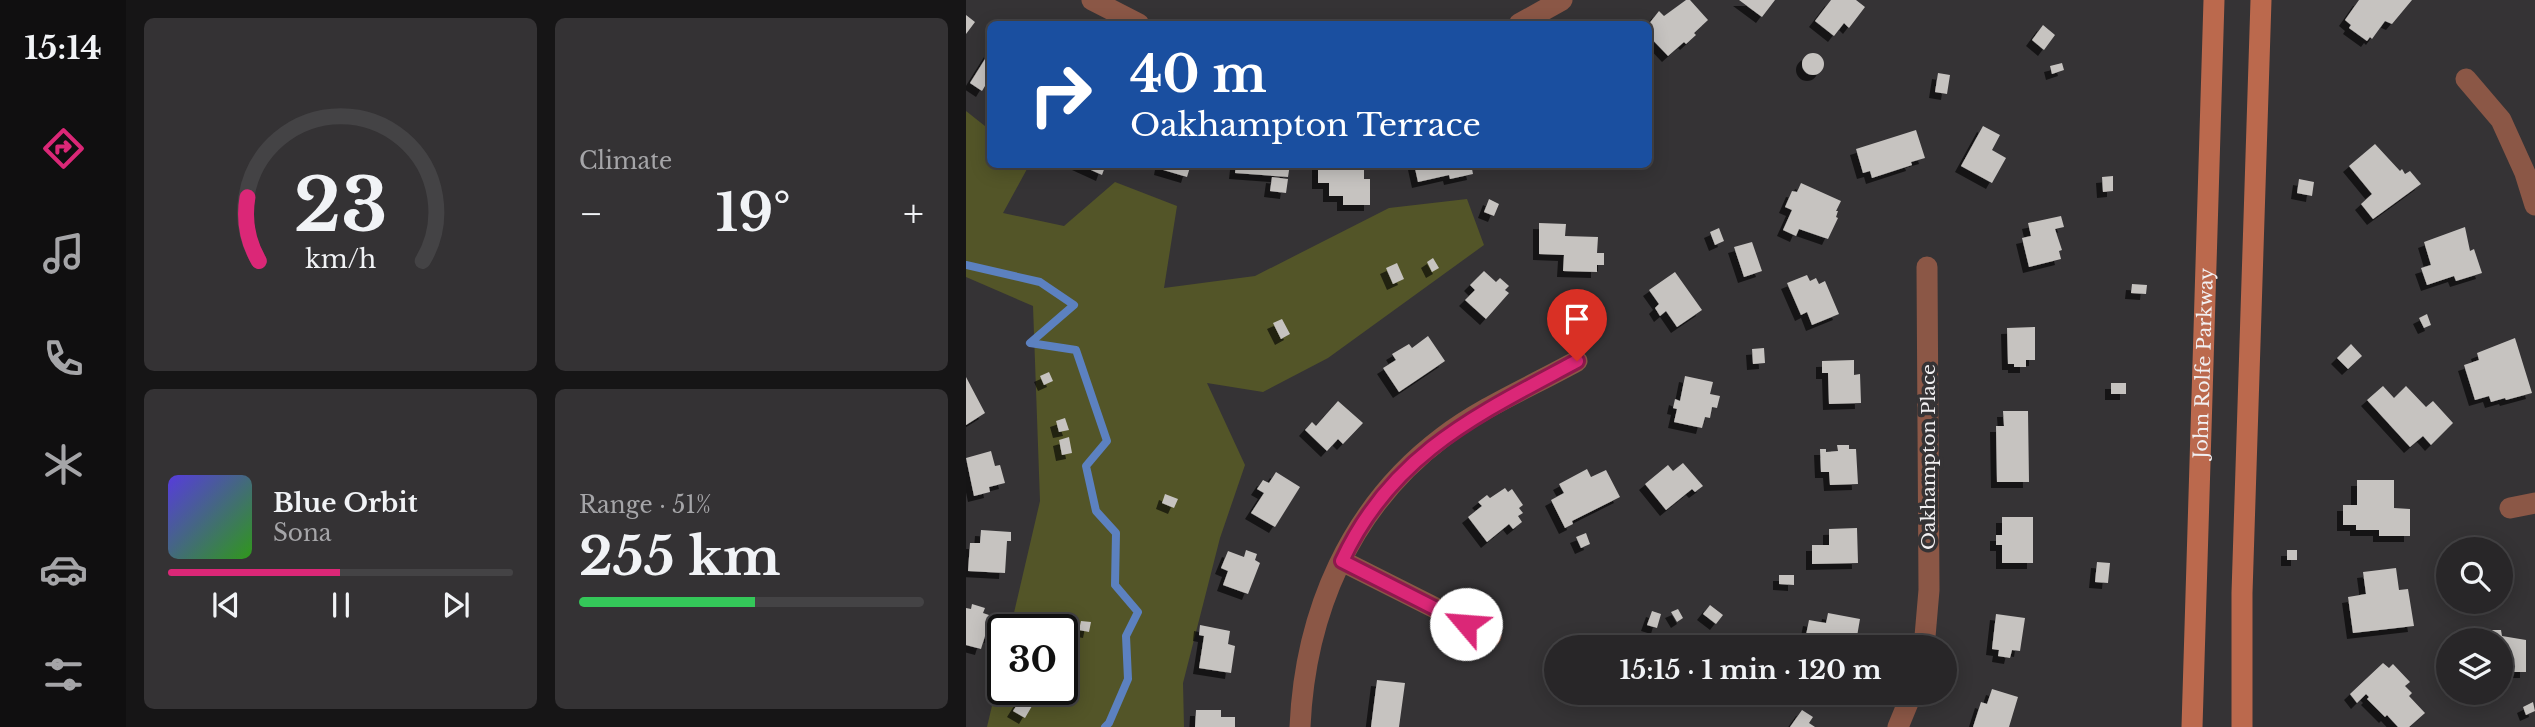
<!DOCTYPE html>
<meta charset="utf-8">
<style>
:root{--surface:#282628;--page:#343234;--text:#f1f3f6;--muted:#a5a5a8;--line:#444345;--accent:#db2777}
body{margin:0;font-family:"Libre Baskerville",serif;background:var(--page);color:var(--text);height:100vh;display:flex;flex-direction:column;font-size:26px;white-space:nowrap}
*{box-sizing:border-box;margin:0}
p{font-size:23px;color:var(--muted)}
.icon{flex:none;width:38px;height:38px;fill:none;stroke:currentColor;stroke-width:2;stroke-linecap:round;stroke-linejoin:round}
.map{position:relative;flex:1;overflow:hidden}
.side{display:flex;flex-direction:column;gap:18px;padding:18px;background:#161516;width:840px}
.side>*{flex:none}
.guide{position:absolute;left:21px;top:21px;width:665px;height:147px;border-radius:10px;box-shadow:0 4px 18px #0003,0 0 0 2px var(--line);background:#1a4fa0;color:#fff;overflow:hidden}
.tools{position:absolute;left:1470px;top:537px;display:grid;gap:14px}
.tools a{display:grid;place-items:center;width:77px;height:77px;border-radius:50%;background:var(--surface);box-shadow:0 4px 18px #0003,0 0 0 2px var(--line);font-size:35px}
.speed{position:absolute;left:21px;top:614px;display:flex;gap:14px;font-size:35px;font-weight:700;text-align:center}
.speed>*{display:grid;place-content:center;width:91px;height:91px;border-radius:50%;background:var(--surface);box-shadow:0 4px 18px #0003,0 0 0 2px var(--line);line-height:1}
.speed .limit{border:4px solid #111;border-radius:10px;background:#fff;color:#111}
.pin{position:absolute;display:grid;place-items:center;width:60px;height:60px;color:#fff;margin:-72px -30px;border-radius:50% 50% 50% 0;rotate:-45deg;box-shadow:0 0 7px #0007}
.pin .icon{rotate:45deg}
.me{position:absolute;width:77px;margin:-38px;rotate:297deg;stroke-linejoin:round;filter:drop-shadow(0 0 5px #0008)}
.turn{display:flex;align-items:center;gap:24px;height:147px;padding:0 28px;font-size:32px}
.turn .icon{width:91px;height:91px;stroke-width:2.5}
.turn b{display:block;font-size:49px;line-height:60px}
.big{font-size:52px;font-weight:700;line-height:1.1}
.side .tile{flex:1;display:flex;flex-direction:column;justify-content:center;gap:10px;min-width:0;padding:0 24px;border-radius:10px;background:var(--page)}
.side .dial{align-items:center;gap:0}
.dial svg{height:182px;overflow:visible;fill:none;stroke:var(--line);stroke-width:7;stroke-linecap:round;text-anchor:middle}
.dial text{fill:var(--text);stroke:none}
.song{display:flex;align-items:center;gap:21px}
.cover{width:84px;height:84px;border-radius:10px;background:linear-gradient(135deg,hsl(250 70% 55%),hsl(110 70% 35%))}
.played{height:7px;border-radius:4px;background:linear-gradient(90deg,var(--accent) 50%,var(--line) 50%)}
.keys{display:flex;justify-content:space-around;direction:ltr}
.heat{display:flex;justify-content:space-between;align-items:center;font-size:38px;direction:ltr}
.charge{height:10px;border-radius:5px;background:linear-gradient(90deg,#34c759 51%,var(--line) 0)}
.side .tiles{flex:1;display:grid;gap:18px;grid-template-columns:repeat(2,1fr)}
.trip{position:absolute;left:578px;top:635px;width:413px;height:70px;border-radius:35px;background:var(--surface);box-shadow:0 4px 18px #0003,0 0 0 2px var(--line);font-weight:700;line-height:70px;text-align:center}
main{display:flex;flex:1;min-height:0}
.tab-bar{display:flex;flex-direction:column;width:126px;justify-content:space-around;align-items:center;background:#100f10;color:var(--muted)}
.tab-bar .icon{width:49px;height:49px}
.tab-bar .current{color:var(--accent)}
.tab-bar b{font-size:32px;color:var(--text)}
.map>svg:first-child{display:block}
.green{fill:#535528}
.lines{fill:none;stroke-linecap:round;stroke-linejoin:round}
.stream{stroke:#5c81c0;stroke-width:8}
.building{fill:#c6c3c0;filter:url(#shadow)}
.street{stroke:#8b5746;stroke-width:21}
.secondary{stroke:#bb694d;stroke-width:21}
.route-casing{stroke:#8e194d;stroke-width:18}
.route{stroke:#db2777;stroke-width:12}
.labels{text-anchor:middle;stroke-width:7;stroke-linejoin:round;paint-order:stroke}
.street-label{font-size:19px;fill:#f1eff1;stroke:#353335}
</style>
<main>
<nav class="tab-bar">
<b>15:14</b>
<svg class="icon current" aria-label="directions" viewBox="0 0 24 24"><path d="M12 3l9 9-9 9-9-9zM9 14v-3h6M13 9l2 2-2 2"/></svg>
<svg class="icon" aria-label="music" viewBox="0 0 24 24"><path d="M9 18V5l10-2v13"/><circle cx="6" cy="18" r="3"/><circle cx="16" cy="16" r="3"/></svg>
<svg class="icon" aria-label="phone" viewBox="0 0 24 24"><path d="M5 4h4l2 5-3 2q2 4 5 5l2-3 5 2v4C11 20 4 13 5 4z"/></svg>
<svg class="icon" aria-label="climate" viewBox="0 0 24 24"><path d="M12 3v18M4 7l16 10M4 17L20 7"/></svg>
<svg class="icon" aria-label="car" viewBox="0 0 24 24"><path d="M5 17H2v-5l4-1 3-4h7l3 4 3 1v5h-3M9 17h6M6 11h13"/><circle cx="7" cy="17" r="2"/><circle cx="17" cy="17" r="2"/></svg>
<svg class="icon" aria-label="filters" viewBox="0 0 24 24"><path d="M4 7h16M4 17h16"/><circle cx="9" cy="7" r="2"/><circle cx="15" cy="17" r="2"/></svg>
</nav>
<section class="side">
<div class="tiles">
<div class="tile dial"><svg viewBox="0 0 100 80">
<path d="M14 69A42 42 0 1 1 86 69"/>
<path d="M14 69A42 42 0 0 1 9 41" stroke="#db2777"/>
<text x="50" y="56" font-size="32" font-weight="700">23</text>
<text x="50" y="72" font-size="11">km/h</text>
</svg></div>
<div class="tile"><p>Climate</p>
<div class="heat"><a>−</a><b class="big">19°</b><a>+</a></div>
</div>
<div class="tile">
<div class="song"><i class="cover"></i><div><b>Blue Orbit</b><p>Sona</p></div></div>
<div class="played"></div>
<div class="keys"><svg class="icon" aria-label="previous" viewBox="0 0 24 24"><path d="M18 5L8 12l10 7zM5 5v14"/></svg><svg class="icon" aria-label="pause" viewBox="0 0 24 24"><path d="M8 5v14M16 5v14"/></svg><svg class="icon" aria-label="next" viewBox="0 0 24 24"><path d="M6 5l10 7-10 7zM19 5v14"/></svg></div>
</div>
<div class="tile"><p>Range · 51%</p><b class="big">255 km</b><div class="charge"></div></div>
</div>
</section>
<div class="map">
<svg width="1569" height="727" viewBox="0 0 1569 727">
<defs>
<filter id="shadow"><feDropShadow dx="-6" dy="6" stdDeviation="0" flood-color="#0009"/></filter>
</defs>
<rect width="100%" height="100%" fill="#353335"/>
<path class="green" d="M0,111L24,130V164L57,165L61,169L37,213L98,226L149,182L211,206L198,288L289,276L423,208L501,199L518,245L362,358L297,392L241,383L279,465L254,538L217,683L218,727H21L37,659V690H96V630H44L74,501L67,306L0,277Z"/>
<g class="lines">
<path class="stream" d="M0,265L74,282L108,305L64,343L110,350L141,441L120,466L130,511L150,533L149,585L172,612L160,636L162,679L143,723L139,727"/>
</g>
<path class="building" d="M720,0H724L742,20L728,33L730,35L720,44L718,42L702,56L682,35V25L693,11L698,16Z
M773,0H809L796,17Z
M865,0H890L899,7L883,28L878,23L868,36L849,21Z
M1393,0H1446L1426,24L1419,21L1406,39L1404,37L1401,41L1383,28L1385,25L1379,20Z
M0,15L9,22L0,34Z
M1077,25L1089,35L1078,50L1066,40Z
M24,51V82L22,81L16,91L4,83Z
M836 64a11 11 0 1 1 22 0a11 11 0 1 1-22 0Z
M1096,63L1098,70L1086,74L1084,66Z
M972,73L984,75L981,94L969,92Z
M1017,126L1034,135L1026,150L1040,158L1026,183L995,166Z
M950,130L959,158L945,162L946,165L906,178L904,171L897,173L890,149Z
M1409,144L1434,171L1436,169L1439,174L1444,171L1455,184L1407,219L1395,204L1406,194L1383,166Z
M112,164H140L136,175Z
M195,164H225L221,177L194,169Z
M270,164H324L322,177L269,173Z
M352,164H398V179H404V205H377V196H363V183H352Z
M448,164H505L507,174L484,179L483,175L452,182Z
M1147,176V191L1137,192L1136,177Z
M306,177L322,179L320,193L304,191Z
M1333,179L1348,182L1346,196L1331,193Z
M835,183L875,201L870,211H872L870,217L872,218L862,239L833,229L830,236L817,230L826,210L819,207L826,191L831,192Z
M523,199L533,204L528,216L518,212Z
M1095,216L1098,227L1089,229L1096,250L1093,251L1095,259L1063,267L1056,238L1065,236L1062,223Z
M573,223L600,224L599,236L632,237L631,253H638V265H631V272L597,271L598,255L573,254Z
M1499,227L1504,251L1508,249L1516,273L1490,281L1488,276L1461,285L1455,268L1465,265L1458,242Z
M753,228L758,241L749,245L744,232Z
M786,242L796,271L778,277L768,247Z
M467,258L473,268L466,272L461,262Z
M431,263L438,279L427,284L420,268Z
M518,271L530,282L534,278L543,286L539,290L543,293L520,319L499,300L509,290L504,285Z
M709,272L736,310L711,327L700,311L694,316L689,308L693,304L683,290Z
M841,275L844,281L850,278L853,284L859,281L873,314L846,325L841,312L835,315L821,283Z
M1166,284L1181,285L1180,294L1165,293Z
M1461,314L1465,325L1458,328L1453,318Z
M316,319L324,334L315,339L307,323Z
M1069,327V360H1060V367H1048V364H1042L1041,328Z
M462,336L479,361L433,392L417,368L430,360L426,354L443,344L446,348Z
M1549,338L1566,393L1540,400L1539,398L1525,402L1523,396L1509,400L1498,365L1513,360L1511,353Z
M1385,344L1396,356L1382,369L1371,358Z
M798,348L799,363L787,364L786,349Z
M888,360V375L894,374L895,403L863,404L862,373H856V361Z
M83,372L87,381L78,385L74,376Z
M719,376L747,382L744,394L754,396L751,408L746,407L744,418L739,417L736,428L708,422L711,409L707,408L709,399L714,401Z
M0,377L19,413L0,425Z
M1145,383H1160V394H1145Z
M1417,386L1428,398L1440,386L1460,407L1467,401L1487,423L1465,445L1457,436L1444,447L1401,400Z
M372,401L397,423L377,444L372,439L361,451L339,430L346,422L350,426Z
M1037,411H1062L1063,482H1031L1030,426H1038Z
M99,418L103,430L93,432L90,421Z
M103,437L106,453L96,455L93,440Z
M871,445H883V449H890L892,484L864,485L863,472H855L854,449H860V452L872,451Z
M25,451L29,466L34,465L39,483L23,487L24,492L8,496L0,458Z
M717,463L737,486L729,492L726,489L700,510L679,484L702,465L707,471Z
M621,469L625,477L640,470L654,497L606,521L607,524L599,528L585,500L598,493L593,484Z
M310,472L334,487L309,527L285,513L298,493L291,489L297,480L303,483Z
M1391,480H1428V508L1444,509V536H1413V530H1390V525H1377V505H1391Z
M539,488L542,492L546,489L557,505L553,508L557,513L552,516L556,522L547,529L543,524L521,542L502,517L516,506L512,502L521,495L524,498Z
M199,494L212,499L208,508L196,503Z
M1036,517H1067V563H1036V545H1030V535H1036Z
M891,528L892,563L846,564V545H863V529Z
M15,530L45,532V541H41L39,573L2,571L4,543H14Z
M620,533L624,544L615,548L610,537Z
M280,550L291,554L289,560L294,563L282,594L257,585L262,571L255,568L262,551L278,557Z
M1321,550H1331V560H1321Z
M1131,562L1144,563L1142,583L1129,582Z
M1430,568L1433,590L1442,589L1448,626L1387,633L1382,597L1400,594L1397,572Z
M813,575H828V585L813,584Z
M6,604L19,608L17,613L32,618L26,637L19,636L15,649L0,645V608L5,609Z
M744,605L757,615L750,624L737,614Z
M712,609L717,618L711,622L705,612Z
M686,611L695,614L691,628L681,625Z
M862,613L894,619L889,648H856L858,639L840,635L843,620L860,623Z
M1030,614L1059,618L1054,651L1046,650L1044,658L1032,656L1033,650L1026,649Z
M115,621L125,622L123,632L113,630Z
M234,625L264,631L262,644L269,646L265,673L233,668L238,636L233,635Z
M1509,630H1535L1536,636L1560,640V672H1540L1539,682H1535V640H1509Z
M1417,663L1423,668L1427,664L1444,682L1439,686L1446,693L1443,696L1459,713L1443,727H1432L1421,715L1419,717L1401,699L1403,697L1400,694L1391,703L1384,694Z
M411,680L439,683L433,727H405Z
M1026,689L1052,697L1043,727H1007L1015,702L1021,704Z
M54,700L66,706L59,718L47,711Z
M1567,702L1569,711L1560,715L1557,707Z
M230,710H255V717H269V727H229Z
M836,710L847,717L843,723L849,727H824Z"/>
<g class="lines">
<path class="street" d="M126,0L173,24
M553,24L596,0
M1500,79L1535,120L1559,173L1569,205
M1544,508L1569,503
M376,561L525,636
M958,648L963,590L961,267
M334,727C339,613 384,507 477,437C514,408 570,384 611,361
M932,727L946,693"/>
<g class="secondary">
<path id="s1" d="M1226,727L1248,0"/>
<path d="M1276,727V593L1295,0"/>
</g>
</g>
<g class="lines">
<defs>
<path id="route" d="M500,624L376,561C426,453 513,414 611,361"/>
</defs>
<use href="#route" class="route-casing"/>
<use href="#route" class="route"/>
</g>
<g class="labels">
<g class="street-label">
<text dy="7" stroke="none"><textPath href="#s1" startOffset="364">John Rolfe Parkway</textPath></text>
<text transform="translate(962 457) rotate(-90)" y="7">Oakhampton Place</text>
</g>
</g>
</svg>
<div class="tools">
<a><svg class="icon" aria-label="search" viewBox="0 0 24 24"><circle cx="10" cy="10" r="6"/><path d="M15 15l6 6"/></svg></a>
<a><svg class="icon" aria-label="layers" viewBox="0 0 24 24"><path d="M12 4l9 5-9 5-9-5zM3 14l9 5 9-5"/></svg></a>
</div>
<div class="speed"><div class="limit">30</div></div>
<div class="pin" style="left:611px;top:361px;background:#d93025"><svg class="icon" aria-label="arrive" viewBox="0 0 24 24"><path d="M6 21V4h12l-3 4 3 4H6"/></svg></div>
<svg class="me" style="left:500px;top:624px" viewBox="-20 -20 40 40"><circle r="19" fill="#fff"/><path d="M0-13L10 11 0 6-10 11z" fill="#db2777"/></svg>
<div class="trip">15:15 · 1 min · 120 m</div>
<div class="guide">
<div class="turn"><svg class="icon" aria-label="right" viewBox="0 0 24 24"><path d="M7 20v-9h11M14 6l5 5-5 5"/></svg><div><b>40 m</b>Oakhampton Terrace</div></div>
</div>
</div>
</main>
